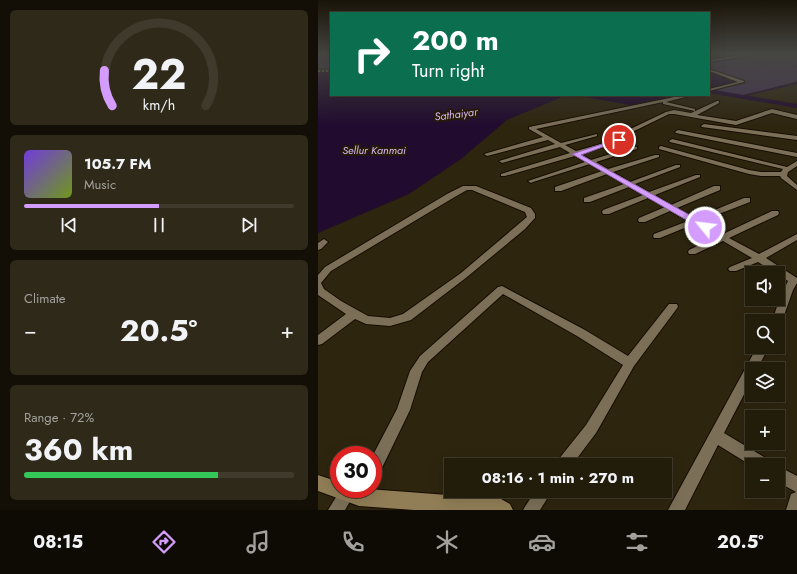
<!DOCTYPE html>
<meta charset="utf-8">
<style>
:root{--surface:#221c0b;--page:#2e2919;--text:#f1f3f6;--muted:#a2a19d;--line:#3f3a2c;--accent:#d49cfc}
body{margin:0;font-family:Jost,sans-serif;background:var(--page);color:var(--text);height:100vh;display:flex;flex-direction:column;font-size:15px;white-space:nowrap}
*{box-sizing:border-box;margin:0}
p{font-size:13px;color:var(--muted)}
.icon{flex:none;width:22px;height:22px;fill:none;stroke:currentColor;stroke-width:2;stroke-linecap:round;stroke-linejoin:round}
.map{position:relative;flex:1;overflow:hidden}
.panel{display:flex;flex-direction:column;gap:10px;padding:10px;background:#130f06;width:318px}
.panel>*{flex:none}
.guide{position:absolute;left:12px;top:12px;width:380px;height:84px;border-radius:0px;box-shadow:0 4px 16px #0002,0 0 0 1px var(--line);background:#0b6e4f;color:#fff;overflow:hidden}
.buttons{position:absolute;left:427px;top:266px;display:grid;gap:8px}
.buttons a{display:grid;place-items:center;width:40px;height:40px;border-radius:0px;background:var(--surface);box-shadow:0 4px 16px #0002,0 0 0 1px var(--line);font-size:20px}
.speed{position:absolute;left:12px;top:446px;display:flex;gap:8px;font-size:20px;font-weight:700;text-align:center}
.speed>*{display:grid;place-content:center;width:52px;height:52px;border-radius:50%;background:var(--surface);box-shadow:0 4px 16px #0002,0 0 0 1px var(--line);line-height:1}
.speed .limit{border:6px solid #d22;background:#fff;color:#111}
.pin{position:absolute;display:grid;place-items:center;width:34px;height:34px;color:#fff;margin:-17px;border:2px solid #fff;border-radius:50%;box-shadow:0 1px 4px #0007}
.me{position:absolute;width:44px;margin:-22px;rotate:299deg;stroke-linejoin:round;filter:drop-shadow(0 0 3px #0008)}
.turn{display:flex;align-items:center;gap:14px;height:84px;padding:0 16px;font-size:18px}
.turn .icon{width:52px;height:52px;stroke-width:2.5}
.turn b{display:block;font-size:28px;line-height:34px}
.big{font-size:30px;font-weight:700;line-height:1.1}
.panel .widget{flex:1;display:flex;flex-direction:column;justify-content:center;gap:6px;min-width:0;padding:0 14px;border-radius:6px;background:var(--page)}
.panel .dial{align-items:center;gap:0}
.dial svg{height:104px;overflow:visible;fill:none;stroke:var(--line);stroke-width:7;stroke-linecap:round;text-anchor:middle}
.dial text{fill:var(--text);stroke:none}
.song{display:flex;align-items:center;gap:12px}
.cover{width:48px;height:48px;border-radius:6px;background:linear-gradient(135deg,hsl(260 70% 55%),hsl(80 70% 35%))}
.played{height:4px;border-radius:2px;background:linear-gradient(90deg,var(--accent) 50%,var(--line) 50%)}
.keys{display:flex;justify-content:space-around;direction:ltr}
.heat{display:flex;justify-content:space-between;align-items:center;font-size:22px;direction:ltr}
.charge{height:6px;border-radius:3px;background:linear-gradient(90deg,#34c759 72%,var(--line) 0)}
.trip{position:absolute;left:126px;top:458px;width:228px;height:40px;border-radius:0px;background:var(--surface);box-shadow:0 4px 16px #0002,0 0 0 1px var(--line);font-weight:700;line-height:40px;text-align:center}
.dock{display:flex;height:64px;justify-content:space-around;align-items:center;background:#0e0b04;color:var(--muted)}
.dock .icon{width:28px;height:28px}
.dock .selected{color:var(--accent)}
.dock b{font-size:18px;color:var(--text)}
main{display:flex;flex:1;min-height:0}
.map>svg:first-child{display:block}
.green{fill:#453351}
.water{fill:#210b2e}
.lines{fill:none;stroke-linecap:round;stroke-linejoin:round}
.canal{fill:#210b2e;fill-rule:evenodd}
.river{fill:#210b2e;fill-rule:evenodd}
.minor-casing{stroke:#160d00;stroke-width:2}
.secondary-casing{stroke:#160d00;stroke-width:2}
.minor{fill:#7b6f58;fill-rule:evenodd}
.secondary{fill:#917e56;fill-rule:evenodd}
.rail{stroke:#b3ac9d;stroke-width:1;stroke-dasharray:2 2;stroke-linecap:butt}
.route{fill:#d49cfc;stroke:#8a65a4}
.labels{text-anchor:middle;stroke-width:4;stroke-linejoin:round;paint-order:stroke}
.far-water-label{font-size:11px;font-style:italic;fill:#ddb7f9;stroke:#251b06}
</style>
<main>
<section class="panel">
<div class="widget dial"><svg viewBox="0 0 100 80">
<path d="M14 69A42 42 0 1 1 86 69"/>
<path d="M14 69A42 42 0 0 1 8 42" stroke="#d49cfc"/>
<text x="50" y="56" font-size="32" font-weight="700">22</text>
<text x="50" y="72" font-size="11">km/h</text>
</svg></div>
<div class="widget">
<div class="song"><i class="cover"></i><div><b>105.7 FM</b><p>Music</p></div></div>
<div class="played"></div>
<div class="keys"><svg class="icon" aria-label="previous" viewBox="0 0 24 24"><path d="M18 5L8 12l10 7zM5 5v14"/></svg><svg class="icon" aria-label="pause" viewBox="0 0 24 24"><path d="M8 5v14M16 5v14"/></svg><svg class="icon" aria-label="next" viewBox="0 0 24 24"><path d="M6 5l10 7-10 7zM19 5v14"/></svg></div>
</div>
<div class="widget"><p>Climate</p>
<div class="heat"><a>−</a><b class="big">20.5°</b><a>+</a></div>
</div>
<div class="widget"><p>Range · 72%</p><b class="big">360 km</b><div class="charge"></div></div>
</section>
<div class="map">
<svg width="479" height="510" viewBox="0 0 479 510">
<rect width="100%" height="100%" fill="#2e250f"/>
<path class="green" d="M0,54H13V69L0,68Z
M445,54H479V81L454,88L421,96L394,91L430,83L391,69V62Z"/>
<path class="water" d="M0,72H13V95H249L189,120L143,159L91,194L0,233Z
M391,72L421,82L391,88Z
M256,95H360L312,105Z"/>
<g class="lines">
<path class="canal" d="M479,82V84L419,98L417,97Z"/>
<path class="river" d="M391,89L479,104V108L391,93Z"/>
<defs>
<path id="minor" d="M430,54H439L391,62V60Z
M391,69L426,81V82L391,91V89L420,82L391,71Z
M366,95H375L348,102L377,109V111L345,104V102L218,129L243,143L279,134V136L247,145L258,151L297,140L304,133L348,112L356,110L373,113L399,101H401V103L379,115L418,121L454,109L479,115V119L454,113L418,125L356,114H351L308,135L301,142L263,154L273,160L315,147H319V149L278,162L290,169L337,155H341V157L295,172L312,182L358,165H362V167L317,184L331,192L378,175H382V177L337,195L353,205L396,186H402V190L359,208L377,218L426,198H432V202L383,221L405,234L454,211H460L461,213L460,215L411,238L441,254L479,234V240L448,258L479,278V283L475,290L463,324L460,325V321H454L463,295L470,281L440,262L418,271H412L410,269L412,267L434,258L405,241L377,254H371L370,252L371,250L398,237L376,224L342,238H336L335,236L336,234L370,221L352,211L327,222H321L320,220L321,218L347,207L330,198L291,214H285L284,212L285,210L325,195L311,187L272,202H266V198L306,184L289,174L243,191H237V187L284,171L272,164L215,182L213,183L210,181L267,162L257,156L187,176H183V174L252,153L242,147L184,163L181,161L237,144L230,140L169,156L166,154L225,137L211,129V127Z
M386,124L479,136V140L384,127L383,126Z
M360,130L479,153V157L358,133L357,132Z
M354,139L469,167L479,161V166L470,172L469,176L479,185V190L463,178L462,176H443L431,174L341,149V147L343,146L431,170L443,172H463L465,169L352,142L351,141Z
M145,186H158L213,208L217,214V218L207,229L149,277L93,320L72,326L48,324L37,319L4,344L0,345V335L28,314L0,295V275L7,267L129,194ZM149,190H154L207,212L209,217L143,273L85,314L72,318L50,316L23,301L6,289L3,283L13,271L135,198Z
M6,239L10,242L3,249L0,250V243Z
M184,286L267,330L310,356L351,304H359L360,307L316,366L278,433L254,465H238L240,460L268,425L305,365L259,336L185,294L110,362L104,372L92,410L60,476L55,478V455L79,409L92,371L102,356L180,287Z
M439,347H451L439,369H434V379L406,433L451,460L453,465L434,466L400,445L367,510H350Z
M460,466L479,476V510H468L473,494L478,492L460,482Z
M23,489H35L37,493L27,510H10Z
M217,491H234L222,510H205Z"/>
<path id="secondary" d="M0,475L21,482V489H50L183,499L192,504L195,510H96L41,506L0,491Z"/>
</defs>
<use href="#minor" class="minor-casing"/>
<use href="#secondary" class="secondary-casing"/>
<use href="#minor" class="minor"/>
<use href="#secondary" class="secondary"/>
<path class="rail" d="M0,71H13"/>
</g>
<linearGradient id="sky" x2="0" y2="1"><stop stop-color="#191408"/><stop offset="0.43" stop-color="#464642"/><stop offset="1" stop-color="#464642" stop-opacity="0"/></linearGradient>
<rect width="479" height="125" fill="url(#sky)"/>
<path class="route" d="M299,139L304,140L263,155L390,225L391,227L390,229H384L254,154Z"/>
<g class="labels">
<g class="far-water-label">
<text transform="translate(138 114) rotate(-7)" y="4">Sathaiyar</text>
<text x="56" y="154">Sellur Kanmai</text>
</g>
</g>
</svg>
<div class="buttons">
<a><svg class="icon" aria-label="sound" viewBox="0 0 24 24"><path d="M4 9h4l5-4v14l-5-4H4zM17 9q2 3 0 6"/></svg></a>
<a><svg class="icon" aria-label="search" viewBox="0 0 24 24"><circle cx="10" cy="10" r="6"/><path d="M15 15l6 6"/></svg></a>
<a><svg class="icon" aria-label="layers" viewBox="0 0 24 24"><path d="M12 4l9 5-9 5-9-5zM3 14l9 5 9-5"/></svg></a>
<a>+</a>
<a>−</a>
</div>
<div class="speed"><div class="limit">30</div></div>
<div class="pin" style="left:301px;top:140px;background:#d93025"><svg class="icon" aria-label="arrive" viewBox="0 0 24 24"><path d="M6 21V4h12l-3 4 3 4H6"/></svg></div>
<svg class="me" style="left:387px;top:227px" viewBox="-20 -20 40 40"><circle r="17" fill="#d49cfc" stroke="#fff" stroke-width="3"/><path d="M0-11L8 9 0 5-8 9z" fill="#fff"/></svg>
<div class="trip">08:16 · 1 min · 270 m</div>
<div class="guide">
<div class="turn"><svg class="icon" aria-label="right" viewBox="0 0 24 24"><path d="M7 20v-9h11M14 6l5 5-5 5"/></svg><div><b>200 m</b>Turn right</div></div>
</div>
</div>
</main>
<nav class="dock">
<b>08:15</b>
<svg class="icon selected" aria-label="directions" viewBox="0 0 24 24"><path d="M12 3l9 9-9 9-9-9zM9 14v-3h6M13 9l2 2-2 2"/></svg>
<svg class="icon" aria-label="music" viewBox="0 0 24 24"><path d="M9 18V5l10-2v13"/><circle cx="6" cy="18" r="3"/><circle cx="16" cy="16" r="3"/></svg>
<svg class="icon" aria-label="phone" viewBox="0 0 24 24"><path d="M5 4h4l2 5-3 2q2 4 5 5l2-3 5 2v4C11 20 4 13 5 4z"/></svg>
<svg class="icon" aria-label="climate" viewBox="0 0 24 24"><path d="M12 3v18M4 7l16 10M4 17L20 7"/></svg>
<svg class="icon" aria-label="car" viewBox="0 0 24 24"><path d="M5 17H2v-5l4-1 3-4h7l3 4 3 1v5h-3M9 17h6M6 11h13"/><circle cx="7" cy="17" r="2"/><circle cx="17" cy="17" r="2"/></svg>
<svg class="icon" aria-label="filters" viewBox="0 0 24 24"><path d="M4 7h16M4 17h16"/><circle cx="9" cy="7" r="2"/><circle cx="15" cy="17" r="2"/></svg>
<b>20.5°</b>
</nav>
